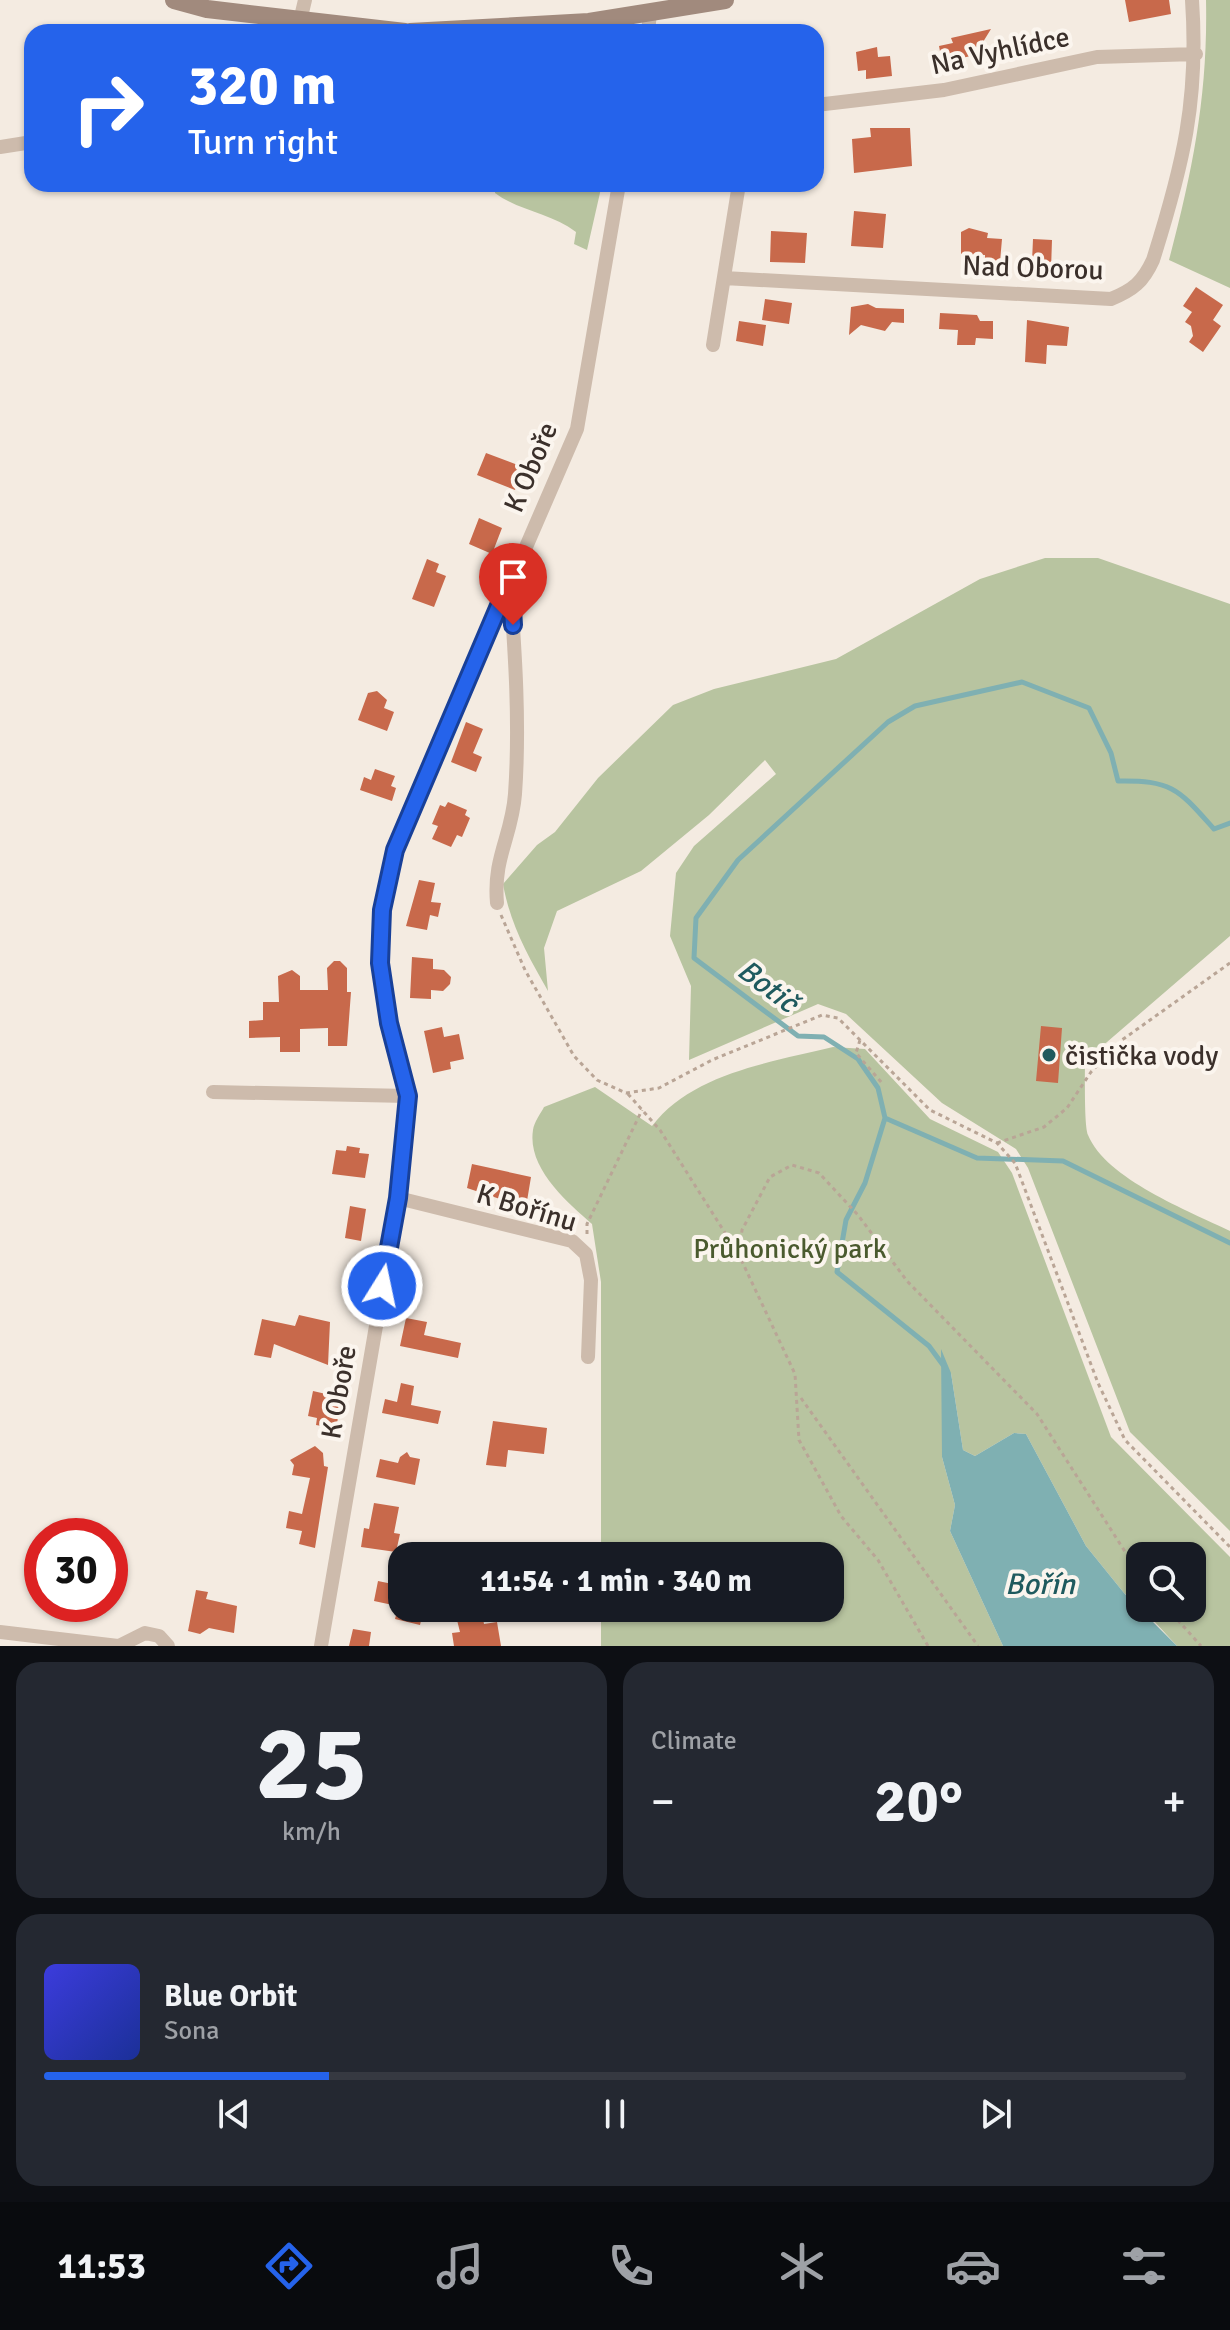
<!DOCTYPE html>
<meta charset="utf-8">
<style>
:root{--surface:#171b24;--page:#242831;--text:#f1f3f6;--muted:#9ea1a6;--line:#363941;--accent:#2563eb}
body{margin:0;font-family:Signika,sans-serif;background:var(--page);color:var(--text);height:100vh;display:flex;flex-direction:column;font-size:30px;white-space:nowrap}
*{box-sizing:border-box;margin:0}
p{font-size:26px;color:var(--muted)}
.icon{flex:none;width:44px;height:44px;fill:none;stroke:currentColor;stroke-width:2;stroke-linecap:round;stroke-linejoin:round}
.map{position:relative;height:1646px;overflow:hidden}
.side{display:flex;flex-direction:column;gap:16px;padding:16px;background:#0d0f14;flex:1}
.side>*{flex:none}
.banner{position:absolute;left:24px;top:24px;width:800px;height:168px;border-radius:24px;box-shadow:0 2px 6px #0004;background:#2563eb;color:#fff;overflow:hidden}
.tools{position:absolute;left:1126px;top:1542px;display:grid;gap:16px}
.tools a{display:grid;place-items:center;width:80px;height:80px;border-radius:16px;background:var(--surface);box-shadow:0 2px 6px #0004;font-size:40px}
.speed{position:absolute;left:24px;top:1518px;display:flex;gap:16px;font-size:40px;font-weight:700;text-align:center}
.speed>*{display:grid;place-content:center;width:104px;height:104px;border-radius:50%;background:var(--surface);box-shadow:0 2px 6px #0004;line-height:1}
.speed .limit{border:12px solid #d22;background:#fff;color:#111}
.pin{position:absolute;display:grid;place-items:center;width:68px;height:68px;color:#fff;margin:-82px -34px;border-radius:50% 50% 50% 0;rotate:-45deg;box-shadow:0 0 8px #0007}
.pin .icon{rotate:45deg}
.me{position:absolute;width:88px;margin:-44px;rotate:10deg;stroke-linejoin:round;filter:drop-shadow(0 0 6px #0008)}
.turn{display:flex;align-items:center;gap:28px;height:168px;padding:0 32px;font-size:36px}
.turn .icon{width:104px;height:104px;stroke-width:2.5}
.turn b{display:block;font-size:56px;line-height:68px}
.big{font-size:60px;font-weight:700;line-height:1.1}
.side .widget{flex:1;display:flex;flex-direction:column;justify-content:center;gap:12px;min-width:0;padding:0 28px;border-radius:24px;background:var(--page)}
.side .dial{align-items:center;gap:0}
.dial b{font-size:104px;line-height:1}
.song{display:flex;align-items:center;gap:24px}
.cover{width:96px;height:96px;border-radius:12px;background:linear-gradient(135deg,hsl(240 70% 55%),hsl(230 70% 35%))}
.played{height:8px;border-radius:4px;background:linear-gradient(90deg,var(--accent) 25%,var(--line) 25%)}
.keys{display:flex;justify-content:space-around;direction:ltr}
.heat{display:flex;justify-content:space-between;align-items:center;font-size:44px;direction:ltr}
.side .tiles{flex:1;display:grid;gap:16px;grid-template-columns:1fr 1fr}
.widget:last-child{grid-column:span 2}
.trip{position:absolute;left:388px;top:1542px;width:456px;height:80px;border-radius:24px;background:var(--surface);box-shadow:0 2px 6px #0004;font-weight:700;line-height:80px;text-align:center}
.tabs{display:flex;height:128px;justify-content:space-around;align-items:center;background:#090b0e;color:var(--muted)}
.tabs .icon{width:56px;height:56px}
.tabs .current{color:var(--accent)}
.tabs b{font-size:36px;color:var(--text)}
.map>svg:first-child{display:block}
.green{fill:#b8c4a0}
.water{fill:#7fb0b2}
.lines{fill:none;stroke-linecap:round;stroke-linejoin:round}
.stream{stroke:#7fb0b2;stroke-width:5}
.building{fill:#c8694b}
.path{stroke:#b9a596;stroke-width:3;stroke-dasharray:4 4;stroke-linecap:butt}
.minor{stroke:#cdbbac;stroke-width:14}
.secondary{stroke:#a18a7d;stroke-width:18}
.route-casing{stroke:#184099;stroke-width:20}
.route{stroke:#2563eb;stroke-width:14}
.poi-dot{fill:#1f5a5e;stroke:#fbf5ee;stroke-width:3}
.labels{text-anchor:middle;stroke-width:8;stroke-linejoin:round;paint-order:stroke}
.street-label{font-size:28px;fill:#3b302b;stroke:#fbf5ee}
.poi-label{font-size:28px;fill:#3b302b;stroke:#fbf5ee;text-anchor:start}
.park-label{font-size:28px;fill:#4a5a2e;stroke:#fbf5ee}
.water-label{font-size:30px;font-style:italic;fill:#1f5a5e;stroke:#fbf5ee}
</style>
<div class="map">
<svg width="1230" height="1646" viewBox="0 0 1230 1646">
<rect width="100%" height="100%" fill="#f4ebe1"/>
<path class="green" d="M1206,0H1230V288L1169,260C1193,169 1208,94 1206,0Z
M495,184H602L587,250L574,244L576,232C551,213 519,211 495,193Z
M1045,558H1098L1230,604V936L1085,1061C1085,1076 1084,1125 1088,1135C1106,1179 1189,1211 1230,1231V1531L1130,1432L1028,1168L1016,1149L942,1103L846,1014L818,1004L689,1060L691,986L670,936L676,873L694,846L776,774L765,760L709,815L641,871L557,911L544,948L548,991C528,956 510,924 503,884L537,845L555,832L598,778L673,705L714,689L836,659L980,579Z
M833,1047L865,1049L930,1119L998,1152L1012,1173L1111,1437L1230,1557V1646H1177L1142,1608H1192V1556H1140V1606L1124,1593L1086,1546L1026,1434L1014,1433L975,1456L963,1450L951,1373L942,1457L955,1505L950,1531L1003,1646H601V1608H830V1556H601V1282L592,1224C567,1202 527,1168 533,1130C534,1122 541,1113 544,1107L595,1087L652,1126C692,1073 772,1062 833,1047Z"/>
<path class="water" d="M941,1349L951,1373L963,1450L975,1456L1014,1433L1026,1434L1086,1546L1124,1593L1177,1646H1003L950,1531L955,1505L942,1457Z"/>
<g class="lines">
<path class="stream" d="M885,1118L977,1158L1063,1161L1230,1243
M943,1365L929,1346L837,1272L846,1220L865,1183L885,1118L878,1088L858,1059L824,1037L798,1036L694,958L696,918L738,860L888,722L915,706L1022,682L1089,708L1111,753L1118,781C1173,780 1179,790 1214,829L1230,823"/>
</g>
<path class="building" d="M1125,0H1169L1171,14L1129,22Z
M991,29L983,42L985,53L957,59L958,64L943,67L939,46L953,43L951,38Z
M877,47L878,57L890,56L892,76L866,79V70L858,71L856,52Z
M870,128H910L912,166L854,173L852,139L871,137Z
M854,211L886,214L883,248L851,246Z
M969,228L988,233L987,238L1002,239L1000,262L985,261V255L961,254V232Z
M771,231L807,233L805,263L770,262Z
M1033,239L1052,240L1051,270L1036,269V262H1032Z
M1196,287L1223,305L1213,320L1221,326L1203,352L1189,342L1193,336L1191,326L1185,322L1192,312L1183,306Z
M765,299L792,303L789,324L762,320Z
M868,304L876,308L904,309V323L892,322L885,331L861,325L849,335L851,307Z
M940,313L977,315L980,321H993V339L976,338L975,345H957L958,330L939,329Z
M1027,320L1069,327L1067,346L1047,345L1046,364L1025,362Z
M739,321L766,325L763,346L736,341Z
M486,453L523,467L515,490L477,475Z
M479,518L502,528L492,554L469,544Z
M427,559L439,564L436,572L446,576L434,607L412,599Z
M377,691L387,700L384,708L394,712L387,731L358,720L368,693Z
M466,722L483,729L473,753L482,757L476,772L451,762Z
M375,769L395,776L391,786L396,788L392,801L360,790L364,777L371,780Z
M448,802L467,810L465,815L470,818L462,837L457,835L451,847L432,839L438,826L432,824L440,805L445,807Z
M419,880L435,883L431,902L441,903L438,917L430,915L427,930L406,926Z
M412,957L433,959V969L444,970L451,977L450,984L443,991L431,990V999L410,998Z
M334,961H340L347,968V992H351L347,1046H328V1028L300,1029V1052H280V1037L249,1038V1021L263,1020V1002H279L278,976L292,970L300,976V990H328L327,968Z
M1041,1026L1062,1028L1058,1083L1036,1081Z
M442,1027L444,1037L459,1034L464,1059L450,1062L451,1069L433,1073L424,1031Z
M347,1146L360,1148L359,1153L369,1154L365,1178L332,1174L336,1150L346,1151Z
M472,1164L531,1177L527,1201L507,1196L506,1201L467,1188Z
M350,1206L366,1209L361,1241L345,1238Z
M299,1315L330,1322L328,1365L274,1344L271,1358L254,1355L262,1319L295,1326Z
M406,1318L427,1322L424,1335L461,1343L458,1358L400,1346Z
M401,1383L414,1386L411,1405L441,1411L438,1424L382,1413L385,1399L397,1402Z
M313,1391L339,1397L337,1429L316,1425L317,1418L308,1416Z
M493,1421L547,1428L544,1454L508,1450L506,1467L486,1465Z
M315,1446L323,1453L324,1466L328,1467L315,1548L299,1544L302,1531L286,1528L289,1511L302,1514L310,1478L292,1475L294,1465L290,1460Z
M407,1452L410,1457L420,1459L415,1485L376,1477L380,1459L398,1463L400,1457Z
M374,1503L399,1507L394,1533L400,1534L396,1552L361,1547L364,1528L369,1529Z
M378,1581L402,1586V1607L374,1601Z
M196,1590L208,1592L206,1599L237,1606L234,1633L209,1628L200,1634L188,1631Z
M398,1608H424L420,1625L395,1619Z
M462,1608H481L484,1624L497,1622L501,1646H454L452,1633L460,1632L457,1620L464,1619Z
M353,1629L371,1632L369,1646H349Z"/>
<g class="lines">
<path class="path" d="M501,915L525,970L574,1056L597,1080L626,1093L659,1088L712,1060L822,1015L838,1018L930,1110L997,1143L1015,1163L1098,1383L1125,1440L1230,1547
M860,1040L856,1053L882,1083
M628,1094L660,1130L739,1255
M997,1143L1044,1127L1067,1108L1091,1072L1122,1040L1230,963
M587,1234V1224L642,1110
M801,1398L978,1646
M1167,1608L1201,1646
M928,1646L878,1560L841,1516L799,1440L795,1374L739,1255L742,1230L770,1177L792,1165L819,1173L858,1215L907,1281L1037,1414L1140,1575"/>
<path class="minor" d="M300,21L305,0
M648,32L650,13
M816,105L944,90L1097,57L1196,54
M0,147L32,142
M724,278L1111,299C1133,290 1143,282 1153,260C1183,165 1199,100 1192,0
M713,345L739,184
M497,903C493,857 512,836 515,794C520,724 515,653 510,583
M213,1092L408,1096
M398,1198L572,1241L586,1254L591,1280L588,1357
M0,1632L118,1646
M119,1646L145,1633L159,1636L168,1646
M321,1646L398,1198L408,1096L389,1023L380,963L382,910L395,850L577,429L619,184"/>
<path class="secondary" d="M174,0L207,9L405,32
M410,32L589,22L725,0"/>
</g>
<g class="lines">
<defs>
<path id="route" d="M382,1286L398,1198L408,1096L389,1023L380,963L382,910L395,850L510,580L513,625"/>
</defs>
<use href="#route" class="route-casing"/>
<use href="#route" class="route"/>
</g>
<circle class="poi-dot" cx="1049" cy="1055" r="8"/>
<g class="labels">
<g class="street-label">
<text transform="translate(1000 50) rotate(-12)" y="10">Na Vyhlídce</text>
<text transform="translate(1033 267) rotate(2)" y="10">Nad Oborou</text>
<text transform="translate(530 467) rotate(-67)" y="10">K Oboře</text>
<text transform="translate(527 1207) rotate(17)" y="10">K Bořínu</text>
<text transform="translate(338 1392) rotate(-80)" y="10">K Oboře</text>
</g>
<g class="poi-label">
<text x="1065" y="1065">čistička vody</text>
</g>
<g class="park-label">
<text x="790" y="1258">Průhonický park</text>
</g>
<g class="water-label">
<text transform="translate(768 986) rotate(37)" y="10">Botič</text>
<text x="1040" y="1594">Bořín</text>
</g>
</g>
</svg>
<div class="tools">
<a><svg class="icon" aria-label="search" viewBox="0 0 24 24"><circle cx="10" cy="10" r="6"/><path d="M15 15l6 6"/></svg></a>
</div>
<div class="speed"><div class="limit">30</div></div>
<div class="pin" style="left:513px;top:625px;background:#d93025"><svg class="icon" aria-label="arrive" viewBox="0 0 24 24"><path d="M6 21V4h12l-3 4 3 4H6"/></svg></div>
<svg class="me" style="left:382px;top:1286px" viewBox="-20 -20 40 40"><circle r="17" fill="#2563eb" stroke="#fff" stroke-width="3"/><path d="M0-11L8 9 0 5-8 9z" fill="#fff"/></svg>
<div class="trip">11:54 · 1 min · 340 m</div>
<div class="banner">
<div class="turn"><svg class="icon" aria-label="right" viewBox="0 0 24 24"><path d="M7 20v-9h11M14 6l5 5-5 5"/></svg><div><b>320 m</b>Turn right</div></div>
</div>
</div>
<section class="side">
<div class="tiles">
<div class="widget dial"><b>25</b><p>km/h</p></div>
<div class="widget"><p>Climate</p>
<div class="heat"><a>−</a><b class="big">20°</b><a>+</a></div>
</div>
<div class="widget">
<div class="song"><i class="cover"></i><div><b>Blue Orbit</b><p>Sona</p></div></div>
<div class="played"></div>
<div class="keys"><svg class="icon" aria-label="previous" viewBox="0 0 24 24"><path d="M18 5L8 12l10 7zM5 5v14"/></svg><svg class="icon" aria-label="pause" viewBox="0 0 24 24"><path d="M8 5v14M16 5v14"/></svg><svg class="icon" aria-label="next" viewBox="0 0 24 24"><path d="M6 5l10 7-10 7zM19 5v14"/></svg></div>
</div>
</div>
</section>
<nav class="tabs">
<b>11:53</b>
<svg class="icon current" aria-label="directions" viewBox="0 0 24 24"><path d="M12 3l9 9-9 9-9-9zM9 14v-3h6M13 9l2 2-2 2"/></svg>
<svg class="icon" aria-label="music" viewBox="0 0 24 24"><path d="M9 18V5l10-2v13"/><circle cx="6" cy="18" r="3"/><circle cx="16" cy="16" r="3"/></svg>
<svg class="icon" aria-label="phone" viewBox="0 0 24 24"><path d="M5 4h4l2 5-3 2q2 4 5 5l2-3 5 2v4C11 20 4 13 5 4z"/></svg>
<svg class="icon" aria-label="climate" viewBox="0 0 24 24"><path d="M12 3v18M4 7l16 10M4 17L20 7"/></svg>
<svg class="icon" aria-label="car" viewBox="0 0 24 24"><path d="M5 17H2v-5l4-1 3-4h7l3 4 3 1v5h-3M9 17h6M6 11h13"/><circle cx="7" cy="17" r="2"/><circle cx="17" cy="17" r="2"/></svg>
<svg class="icon" aria-label="filters" viewBox="0 0 24 24"><path d="M4 7h16M4 17h16"/><circle cx="9" cy="7" r="2"/><circle cx="15" cy="17" r="2"/></svg>
</nav>
